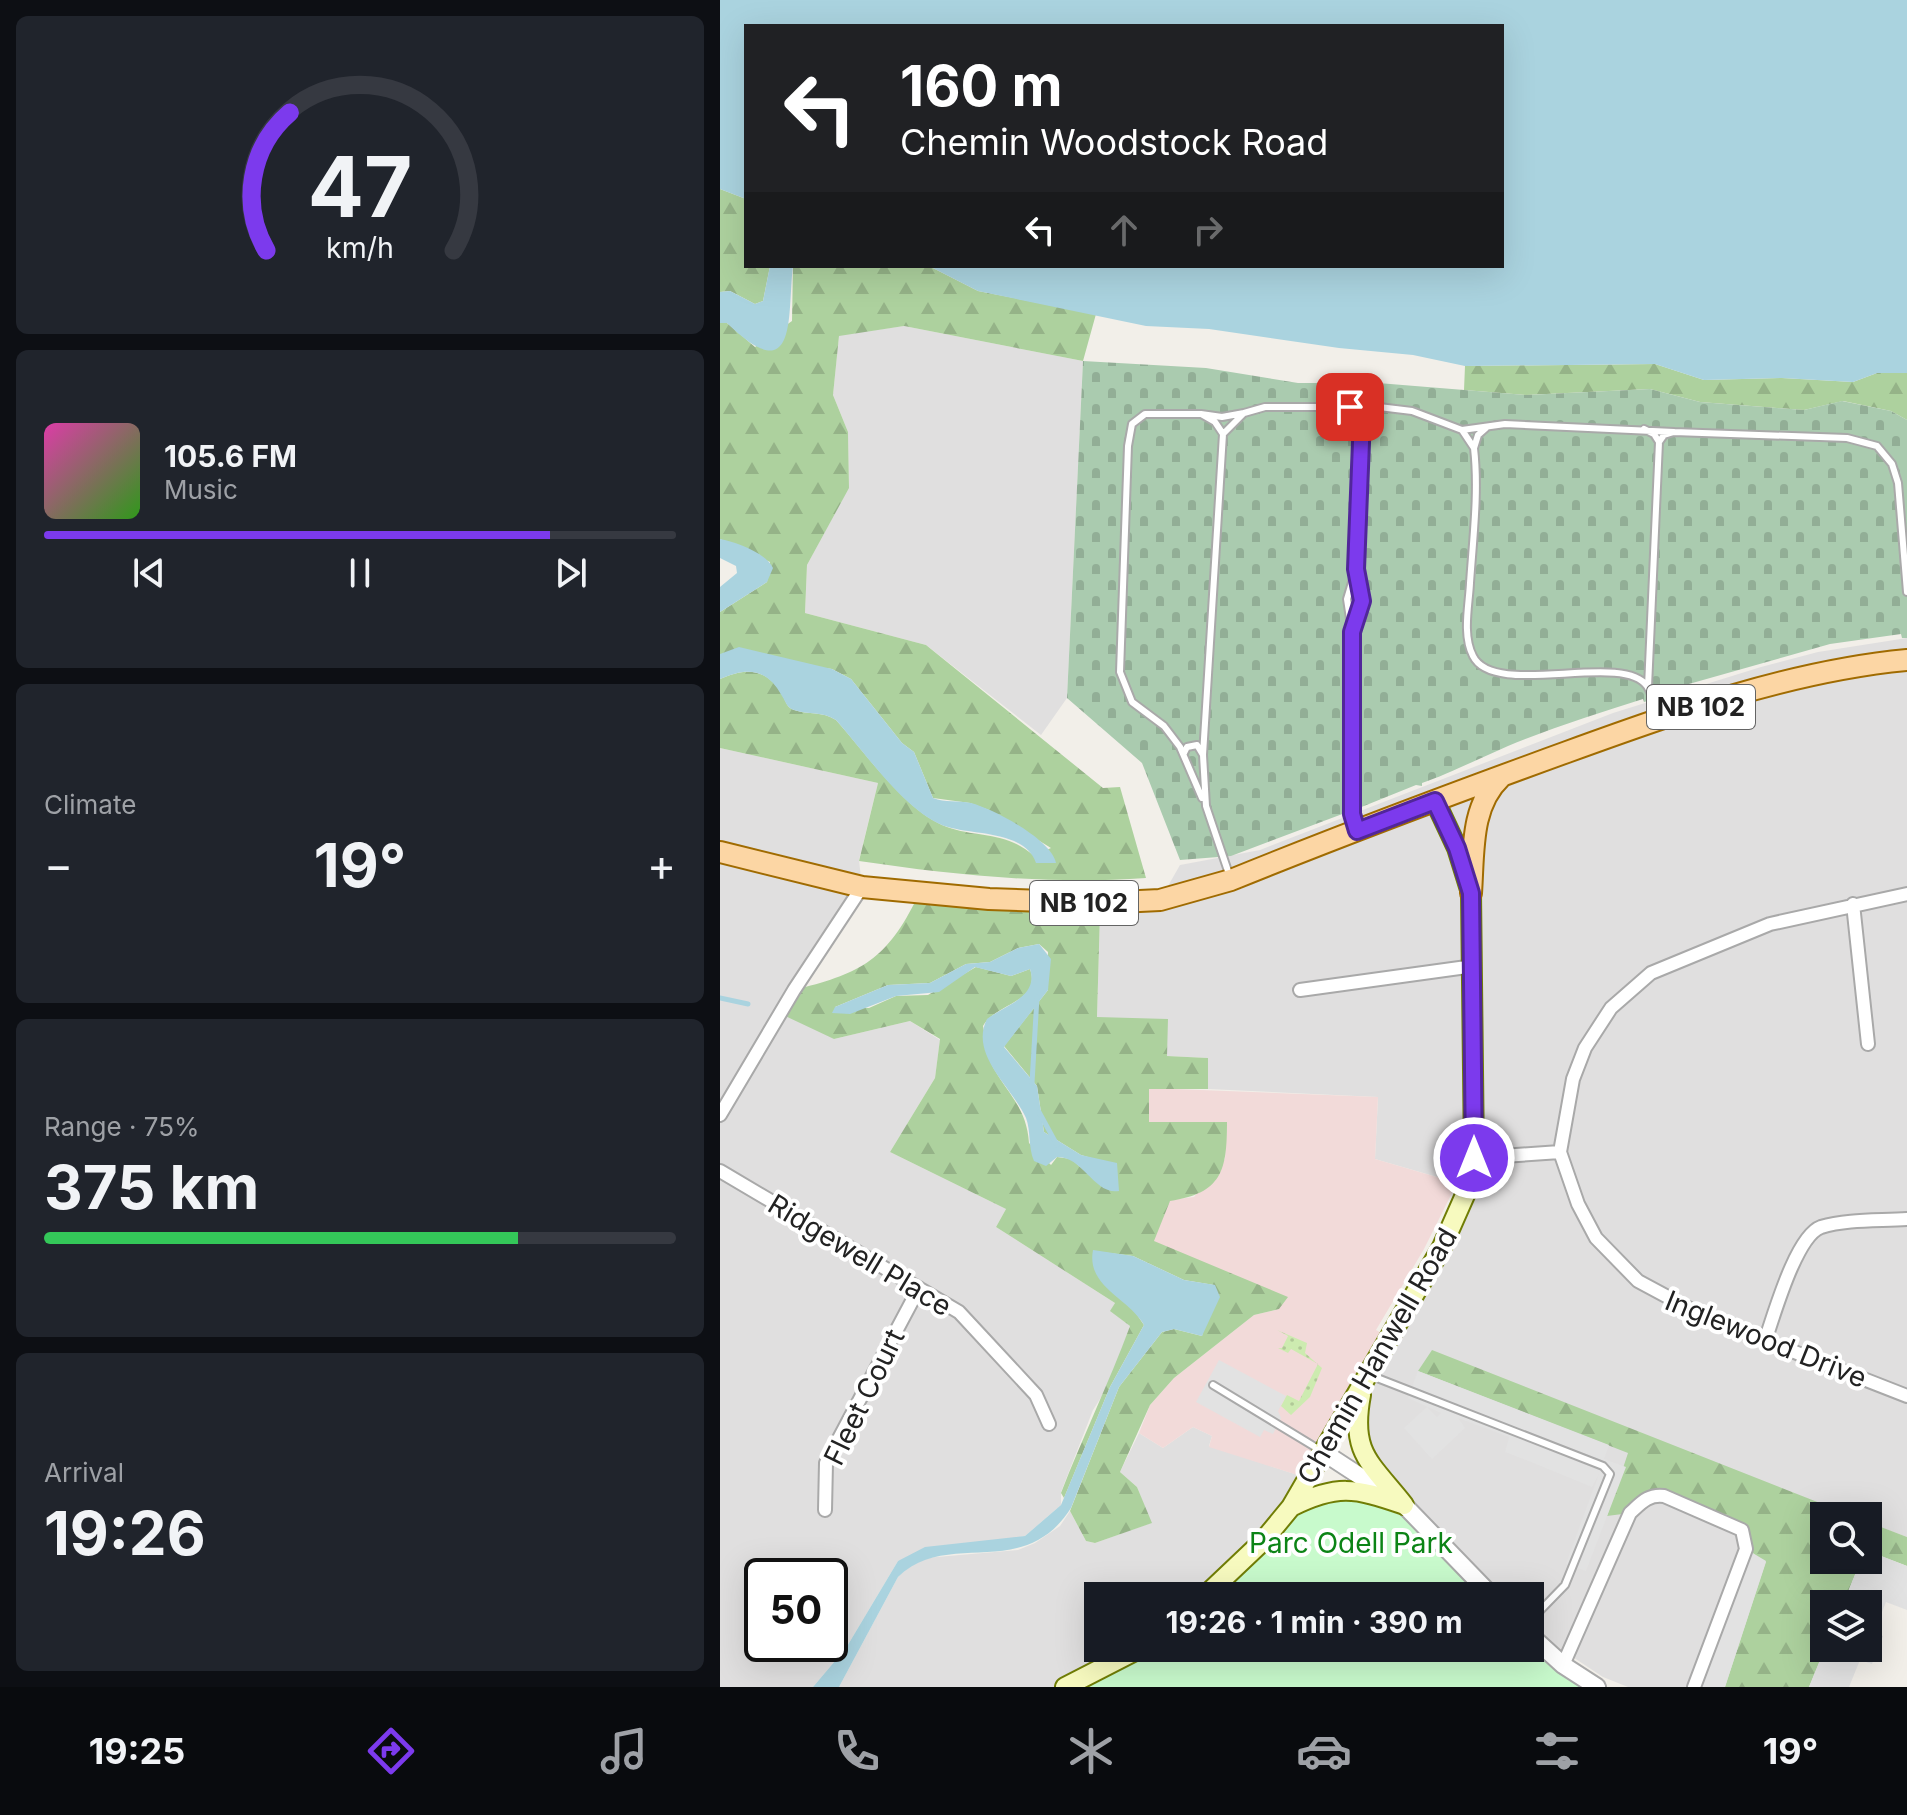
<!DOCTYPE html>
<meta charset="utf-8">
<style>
:root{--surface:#171b24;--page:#20242c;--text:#f1f3f6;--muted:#9ea1a6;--line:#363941;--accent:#7c3aed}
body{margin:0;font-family:Inter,sans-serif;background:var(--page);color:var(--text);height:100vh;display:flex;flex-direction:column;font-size:30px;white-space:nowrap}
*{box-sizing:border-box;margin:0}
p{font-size:26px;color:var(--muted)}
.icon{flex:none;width:44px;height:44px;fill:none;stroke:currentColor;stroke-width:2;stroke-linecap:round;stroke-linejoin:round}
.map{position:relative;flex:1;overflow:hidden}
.details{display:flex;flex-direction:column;gap:16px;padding:16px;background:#0d0f14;width:720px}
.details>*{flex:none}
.top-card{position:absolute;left:24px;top:24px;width:760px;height:244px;border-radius:0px;box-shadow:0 8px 32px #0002;background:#202124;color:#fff;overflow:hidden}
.controls{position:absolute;left:1090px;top:1502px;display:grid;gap:16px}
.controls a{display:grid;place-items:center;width:72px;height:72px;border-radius:0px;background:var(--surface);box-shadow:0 8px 32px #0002;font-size:40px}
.speed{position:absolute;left:24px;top:1558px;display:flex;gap:16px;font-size:40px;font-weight:700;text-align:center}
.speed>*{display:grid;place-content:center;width:104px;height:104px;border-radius:50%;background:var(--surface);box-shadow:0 8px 32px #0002;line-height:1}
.speed .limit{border:4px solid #111;border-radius:12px;background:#fff;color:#111}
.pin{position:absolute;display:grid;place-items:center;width:68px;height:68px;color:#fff;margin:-34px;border-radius:16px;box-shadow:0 4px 12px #0006}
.me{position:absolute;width:88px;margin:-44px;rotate:0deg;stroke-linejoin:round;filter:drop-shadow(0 0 6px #0008)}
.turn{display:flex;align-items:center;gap:28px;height:168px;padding:0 24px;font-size:36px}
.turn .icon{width:104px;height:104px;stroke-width:2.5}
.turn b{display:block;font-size:56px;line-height:68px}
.lanes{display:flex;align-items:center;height:76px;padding:0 24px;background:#0003;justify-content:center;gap:40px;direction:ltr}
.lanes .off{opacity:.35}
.big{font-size:60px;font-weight:700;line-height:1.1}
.details .card{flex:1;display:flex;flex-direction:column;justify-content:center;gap:12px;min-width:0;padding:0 28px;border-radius:12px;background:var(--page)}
.details .dial{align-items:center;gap:0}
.dial svg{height:208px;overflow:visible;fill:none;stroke:var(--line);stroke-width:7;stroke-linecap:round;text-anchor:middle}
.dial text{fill:var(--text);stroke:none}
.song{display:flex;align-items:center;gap:24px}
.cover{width:96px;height:96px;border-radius:12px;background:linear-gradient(135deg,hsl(320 70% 55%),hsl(110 70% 35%))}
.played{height:8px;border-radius:4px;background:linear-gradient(90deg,var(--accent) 80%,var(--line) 80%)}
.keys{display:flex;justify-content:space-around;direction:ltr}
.heat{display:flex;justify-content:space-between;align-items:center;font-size:44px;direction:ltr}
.charge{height:12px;border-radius:6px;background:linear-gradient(90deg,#34c759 75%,var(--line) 0)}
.trip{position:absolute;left:364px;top:1582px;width:460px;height:80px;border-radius:0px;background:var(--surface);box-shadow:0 8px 32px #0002;font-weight:700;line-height:80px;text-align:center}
.menu{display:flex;height:128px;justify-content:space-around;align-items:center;background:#090b0e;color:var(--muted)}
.menu .icon{width:56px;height:56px}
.menu .active{color:var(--accent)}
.menu b{font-size:36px;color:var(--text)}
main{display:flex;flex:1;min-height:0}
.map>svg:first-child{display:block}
.residential{fill:#e0dfdf;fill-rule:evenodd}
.commercial{fill:#f2dad9}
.grass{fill:url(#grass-dots)}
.forest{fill:url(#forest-firs);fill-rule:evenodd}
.cemetery{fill:url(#cemetery-stones)}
.park{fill:#c8facc}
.parking{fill:#e2e2e2}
.water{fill:#aad3df}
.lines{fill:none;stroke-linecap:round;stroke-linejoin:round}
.stream{stroke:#aad3df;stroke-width:5}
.service-casing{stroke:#a9a9a9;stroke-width:10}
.minor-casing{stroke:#a9a9a9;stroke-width:16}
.tertiary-casing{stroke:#a9a9a9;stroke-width:20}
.secondary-casing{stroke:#707d05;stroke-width:22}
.primary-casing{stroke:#a06b00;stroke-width:24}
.service{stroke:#fff;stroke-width:6}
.minor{stroke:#fff;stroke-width:12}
.tertiary{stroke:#fff;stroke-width:16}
.secondary{stroke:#f7fabf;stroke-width:18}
.primary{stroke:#fcd6a4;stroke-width:20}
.route-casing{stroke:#51269a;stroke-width:20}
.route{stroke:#7c3aed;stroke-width:14}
.labels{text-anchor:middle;stroke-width:8;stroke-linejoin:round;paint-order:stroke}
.shield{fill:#fff;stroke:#646464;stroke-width:2}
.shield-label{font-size:26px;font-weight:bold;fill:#222}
.street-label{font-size:28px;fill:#222;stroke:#fff}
.park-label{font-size:28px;fill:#0c8416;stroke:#fff}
</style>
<main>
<section class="details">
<div class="card dial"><svg viewBox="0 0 100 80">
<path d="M14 69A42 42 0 1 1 86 69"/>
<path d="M14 69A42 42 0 0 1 23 16" stroke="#7c3aed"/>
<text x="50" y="56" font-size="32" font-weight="700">47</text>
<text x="50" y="72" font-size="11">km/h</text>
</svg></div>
<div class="card">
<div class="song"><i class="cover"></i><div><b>105.6 FM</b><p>Music</p></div></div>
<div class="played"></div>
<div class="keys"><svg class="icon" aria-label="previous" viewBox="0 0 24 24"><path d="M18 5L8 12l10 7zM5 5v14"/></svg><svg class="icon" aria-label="pause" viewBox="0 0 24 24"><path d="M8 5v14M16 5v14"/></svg><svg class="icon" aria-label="next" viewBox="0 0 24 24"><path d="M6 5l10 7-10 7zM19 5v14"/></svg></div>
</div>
<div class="card"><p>Climate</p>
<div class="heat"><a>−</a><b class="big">19°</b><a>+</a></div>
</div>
<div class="card"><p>Range · 75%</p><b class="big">375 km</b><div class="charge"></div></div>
<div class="card"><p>Arrival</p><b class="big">19:26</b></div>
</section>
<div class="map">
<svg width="1187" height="1687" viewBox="0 0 1187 1687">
<defs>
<pattern id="grass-dots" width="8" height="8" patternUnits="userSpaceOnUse" patternTransform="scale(2)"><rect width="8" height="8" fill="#cdebb0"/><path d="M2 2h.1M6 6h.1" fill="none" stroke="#b0c997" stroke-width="1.8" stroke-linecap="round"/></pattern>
<pattern id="forest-firs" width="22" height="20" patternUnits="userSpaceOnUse" patternTransform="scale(2)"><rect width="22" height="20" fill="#add19e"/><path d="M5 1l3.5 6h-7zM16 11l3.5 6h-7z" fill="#95b388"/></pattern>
<pattern id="cemetery-stones" width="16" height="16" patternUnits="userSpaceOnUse" patternTransform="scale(2)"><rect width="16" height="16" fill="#aacbaf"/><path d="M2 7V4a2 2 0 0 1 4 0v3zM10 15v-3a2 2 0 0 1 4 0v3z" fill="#92ae96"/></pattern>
</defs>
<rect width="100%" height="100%" fill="#f2efe9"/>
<path class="residential" d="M184,326L363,361L347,698L321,735L206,645L85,613L87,565L129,487L128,432L113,395L119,335Z
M1187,638V1537L1155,1525L1148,1541V1516H1104V1560H1141L1123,1604H1104L1105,1648L1089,1687H908L883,1677L827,1640L810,1625V1596H778L644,1455V1382L748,1186L655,1159L658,1097L488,1089V1058L447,1056L377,1018L380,913L440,900L460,865L540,850L893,713L1041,667L1098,652Z
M0,748L158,783L139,860L142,887L74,990L114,1039L190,1021L220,1040L215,1078L170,1152L286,1209L276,1227L395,1303L391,1311L410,1326L389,1385L373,1410L341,1492V1505L305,1536L178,1561L126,1648L93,1687H0ZM42,1576H110V1644H42Z
M473,1427L492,1436L489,1446L587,1478L485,1596H378V1648H421L345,1687H119L178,1577L190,1566L205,1558L298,1550L315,1543L340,1526L350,1511L366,1541L375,1543L431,1523L417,1487L400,1472L419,1433L443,1448Z"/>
<path class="commercial" d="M429,1088L658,1097L655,1159L737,1183L704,1249L656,1330L669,1337L587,1478L489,1447L492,1436L473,1427L443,1448L419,1433L430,1405L454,1378L534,1315L559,1309L433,1241L450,1200L474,1197L505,1159L507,1122H428Z"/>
<path class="grass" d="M557,1330L587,1343L585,1353L602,1368L590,1397L571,1415L561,1406L567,1395L579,1401L598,1364L571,1349L568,1353L558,1348H562L568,1336Z"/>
<path class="forest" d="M0,189L26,199V266H50L43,301L35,304L10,291L0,292Z
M73,266H209L258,291L376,314L363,361L184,326L119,336L113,395L128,432L129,488L87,565L85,613L206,645L383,788L400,787L426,878C329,885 234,875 139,861L158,783L0,748V679C27,667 47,668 63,696C66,702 67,708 74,710C89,715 102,711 116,720C145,752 186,812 227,827C257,838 287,831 314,856L331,848L269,810L250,803L213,798L194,752L182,743L131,679L112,669L0,654V612L47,582L50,562L0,539V323H7L35,347L72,321Z
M935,364L984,380L1062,378L1133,382L1157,373H1187V420L1171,411L1123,401L1084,410L980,402L930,389L806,395L744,390L745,366Z
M195,902L380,913L377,1017L448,1019L447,1056L488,1058V1089H429V1122H507C507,1171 502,1193 450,1201L434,1241L568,1297L559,1309L534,1315L454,1378L430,1405L400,1472L417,1487L432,1523L375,1543L366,1541L350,1511L399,1387L442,1332L454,1329L482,1336L494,1285L464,1280L413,1256L373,1251L424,1325L390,1387L344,1498L341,1493C363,1436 389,1383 410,1326L390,1311L395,1303L276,1227L286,1209L170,1152L215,1078L220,1039L190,1021L114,1039L61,1014L74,990C137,974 164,963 195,902ZM319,944L328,952V990L284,1046L317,1086L324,1132L361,1155L392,1164L384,1188L351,1159L337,1157L331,1165L309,1143C307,1110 290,1096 274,1069C267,1058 266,1039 263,1026C275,1003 322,1002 310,969L291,976L256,967L208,995L176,996L149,1008L115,1007L168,985L210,983L246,964L270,962L298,948Z
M712,1350L1133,1516H1104V1560H1141L1123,1604H1104L1105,1648L1089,1687H1005L1046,1562L1026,1549L1022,1530L944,1496L910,1513L887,1516L908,1453L698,1371Z
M1148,1522L1187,1537V1566L1148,1551Z"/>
<path class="cemetery" d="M363,361L486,368L578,383H658L806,395L930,389L980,402L1084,410L1122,401L1171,411L1187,420V638H1182L1181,634L1110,644L937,693L938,698L924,702L923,699C878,713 832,728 788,746C758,759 726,775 702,783V786L696,785L639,808L638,812L627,815L625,813L511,856L460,860L422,763L347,698Z"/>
<path class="park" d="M600,1493L684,1505L772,1596H485Z
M810,1635L877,1687H345L421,1648H810Z"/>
<path class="parking" d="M499,1360L566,1396L558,1411L561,1418L553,1434L544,1430L540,1437L476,1402Z
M698,1371L889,1445L884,1459L906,1467L866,1571L846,1564L879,1474L872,1487L811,1462L785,1452L789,1437L738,1418L745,1428L712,1459L684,1428L707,1407L717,1417L721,1413L688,1398Z
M1026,1549L1046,1561L1005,1687H974Z
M1148,1551L1187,1566V1610L1166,1602L1154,1632L1163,1636L1152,1664L1140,1660L1129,1687H1089L1105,1648H1148V1604H1123L1141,1560H1148Z"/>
<path class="water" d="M0,0H1187V373H1157L1133,382L1062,378L984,380L935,364L745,366L693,355L619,348L489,329L426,326L258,291L209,266H782V26H26V199L0,189Z
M50,266H73C67,313 79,393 7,323H0V292L10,291L35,304L43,301Z
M0,539C16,542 46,553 53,568L47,582L0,612V587L17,573L16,566L0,558Z
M19,647L112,669L131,679L182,743L194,752L213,798C225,803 238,800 251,803C274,809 332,840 336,863H316C306,831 254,835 228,827C188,816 144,751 116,720C102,711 89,715 74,710C67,708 66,702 62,696C47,668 27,667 0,679V654Z
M319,944L331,959L328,990L284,1047L317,1086L324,1132L361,1155L397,1163L399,1191C374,1195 363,1156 337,1157L326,1166L314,1161C308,1147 311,1131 306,1118C292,1087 249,1055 267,1019C285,1005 319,997 310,969L291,976L255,967L219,992L176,996L130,1014L112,1013L115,1007L168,985L210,983L246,964L270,962L298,948Z
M373,1250L413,1256L464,1280L495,1285L500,1297L482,1336L454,1329L442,1332L399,1387L351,1508C303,1583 229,1528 178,1577L119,1687H93L126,1648L178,1561L205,1547L305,1536L341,1505L390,1387L424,1325C409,1298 366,1287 373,1250Z"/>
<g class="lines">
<path class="stream" d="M0,998L28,1004
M312,1083L317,997
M319,1112L337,1145"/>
<defs>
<path id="service" d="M659,407L692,411L742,430
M524,413L545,407H630
M481,414H425L412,424L408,446L400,672L412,702L444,726L460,747L482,798
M767,427L758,435L754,448L742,430L785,424L954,432L944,435L939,442L934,434L924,429
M954,432L1127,438L1157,446L1172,464L1178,483L1187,592
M503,434L495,422L481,414L502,417L524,413L503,434L483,755L486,806L510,877
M754,448C759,491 753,539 750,583C749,605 742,635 753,656C774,699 902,651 927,686C932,693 935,706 937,715
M636,569L642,601L632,632L627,599L636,569L642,417L659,407H630L642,417
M632,632L629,792L636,827
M928,687L939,442
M464,753L467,747L477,745L483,755
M652,1376L883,1466L890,1474L845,1585L810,1621
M493,1385L600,1450"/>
<path id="minor" d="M1187,894L1050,924L931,973L891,1008L865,1048L853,1079L840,1152L858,1204L876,1238L918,1281L985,1317L1187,1396
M1133,904L1148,1044
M580,990L754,966
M0,1115L74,990L142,887
M754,1158L840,1152
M0,1171L239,1312L316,1395L329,1424
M1045,1341C1054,1315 1076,1236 1101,1227C1127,1219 1160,1221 1187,1219
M105,1510L106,1463L199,1288
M843,1665L910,1513C921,1503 928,1494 944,1496L1022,1530L1026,1549L974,1687"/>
<path id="tertiary" d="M603,1452L684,1505L772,1596
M810,1635L843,1665L877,1687"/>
<path id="secondary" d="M641,1395C630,1453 650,1462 684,1505
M571,1507C617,1484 635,1488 682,1504
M485,1596L543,1541L571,1507L722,1247L749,1186L754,1158L751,893L737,848L715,801
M345,1687L421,1648"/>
<path id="primary" d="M0,852L142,887L269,899L379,903L440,900L511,880C622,835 734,793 847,752C957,712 1070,671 1187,660
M751,893C754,852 750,806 781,777"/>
</defs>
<use href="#service" class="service-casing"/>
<use href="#minor" class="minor-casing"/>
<use href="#tertiary" class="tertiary-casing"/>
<use href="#secondary" class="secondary-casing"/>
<use href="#primary" class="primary-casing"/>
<use href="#service" class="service"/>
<use href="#minor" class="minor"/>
<use href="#tertiary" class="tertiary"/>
<use href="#secondary" class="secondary"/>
<use href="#primary" class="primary"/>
</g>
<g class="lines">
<defs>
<path id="route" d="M630,407L642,417L636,569L642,601L632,632V814L637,831L715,801L737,848L751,893L754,1158"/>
</defs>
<use href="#route" class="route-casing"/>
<use href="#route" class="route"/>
</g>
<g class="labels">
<g class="shield">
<rect x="927" y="685" width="108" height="44" rx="6"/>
<rect x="310" y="881" width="108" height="44" rx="6"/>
</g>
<g class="shield-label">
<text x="981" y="716">NB 102</text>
<text x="364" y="912">NB 102</text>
</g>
<g class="street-label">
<text transform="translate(140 1255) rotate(31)" y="10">Ridgewell Place</text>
<text transform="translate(1046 1339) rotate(22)" y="10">Inglewood Drive</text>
<text transform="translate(657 1356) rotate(-60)" y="10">Chemin Hanwell Road</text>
<text transform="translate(144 1397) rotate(-64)" y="10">Fleet Court</text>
</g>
<g class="park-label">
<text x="631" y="1553">Parc Odell Park</text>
</g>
</g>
</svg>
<div class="controls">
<a><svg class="icon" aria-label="search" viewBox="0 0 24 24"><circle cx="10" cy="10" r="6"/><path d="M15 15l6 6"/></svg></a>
<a><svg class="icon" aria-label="layers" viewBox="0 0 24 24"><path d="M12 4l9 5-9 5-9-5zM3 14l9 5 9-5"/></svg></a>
</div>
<div class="speed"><div class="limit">50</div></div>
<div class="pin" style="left:630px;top:407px;background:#d93025"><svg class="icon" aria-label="arrive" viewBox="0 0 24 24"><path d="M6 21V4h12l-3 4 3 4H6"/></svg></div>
<svg class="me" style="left:754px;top:1158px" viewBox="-20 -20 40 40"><circle r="17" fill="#7c3aed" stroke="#fff" stroke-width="3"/><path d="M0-11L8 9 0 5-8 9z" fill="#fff"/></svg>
<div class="trip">19:26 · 1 min · 390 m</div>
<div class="top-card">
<div class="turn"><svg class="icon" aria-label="left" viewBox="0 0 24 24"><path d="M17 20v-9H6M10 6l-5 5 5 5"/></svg><div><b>160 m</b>Chemin Woodstock Road</div></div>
<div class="lanes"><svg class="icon" aria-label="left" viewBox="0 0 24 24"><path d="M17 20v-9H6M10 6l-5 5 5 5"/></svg><svg class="icon off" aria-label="ahead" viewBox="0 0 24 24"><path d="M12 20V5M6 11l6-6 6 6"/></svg><svg class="icon off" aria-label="right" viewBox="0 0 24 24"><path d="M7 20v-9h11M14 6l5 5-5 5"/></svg></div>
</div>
</div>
</main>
<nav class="menu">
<b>19:25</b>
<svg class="icon active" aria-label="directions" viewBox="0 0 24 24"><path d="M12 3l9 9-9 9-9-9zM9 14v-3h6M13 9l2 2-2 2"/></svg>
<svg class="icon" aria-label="music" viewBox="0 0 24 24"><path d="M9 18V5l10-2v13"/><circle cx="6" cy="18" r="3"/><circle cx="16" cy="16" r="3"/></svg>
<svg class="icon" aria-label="phone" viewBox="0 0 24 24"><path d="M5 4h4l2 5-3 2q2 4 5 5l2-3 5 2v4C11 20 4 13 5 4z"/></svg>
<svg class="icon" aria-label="climate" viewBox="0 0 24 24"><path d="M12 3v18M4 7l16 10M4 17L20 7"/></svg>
<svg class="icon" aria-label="car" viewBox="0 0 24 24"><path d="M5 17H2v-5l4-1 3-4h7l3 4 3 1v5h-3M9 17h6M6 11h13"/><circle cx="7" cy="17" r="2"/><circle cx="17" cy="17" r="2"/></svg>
<svg class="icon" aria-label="filters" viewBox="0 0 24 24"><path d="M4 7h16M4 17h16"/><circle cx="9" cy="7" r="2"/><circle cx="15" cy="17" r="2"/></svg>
<b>19°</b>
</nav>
